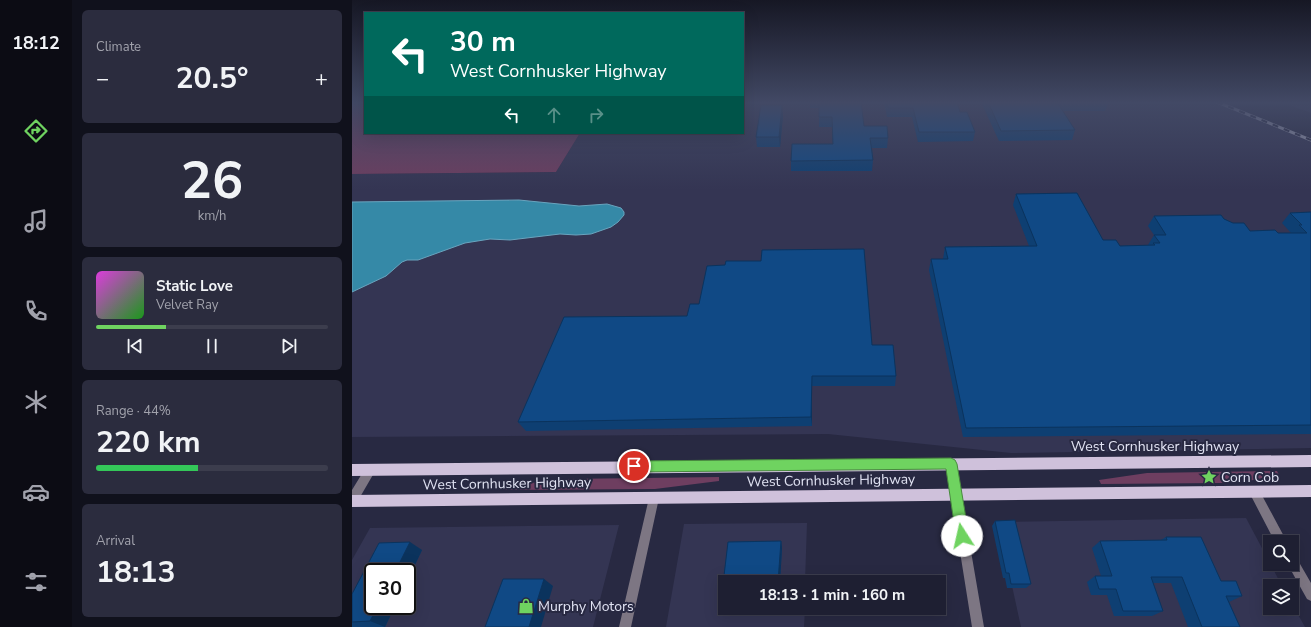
<!DOCTYPE html>
<meta charset="utf-8">
<style>
:root{--surface:#1e1f32;--page:#2b2c3e;--text:#f1f3f6;--muted:#a1a2ac;--line:#3c3d4d;--accent:#6fd360}
body{margin:0;font-family:"Nunito Sans",sans-serif;background:var(--page);color:var(--text);height:100vh;display:flex;flex-direction:column;font-size:15px;white-space:nowrap}
*{box-sizing:border-box;margin:0}
p{font-size:13px;color:var(--muted)}
.icon{flex:none;width:22px;height:22px;fill:none;stroke:currentColor;stroke-width:2;stroke-linecap:round;stroke-linejoin:round}
.map{position:relative;flex:1;overflow:hidden}
.side{display:flex;flex-direction:column;gap:10px;padding:10px;background:#10111c;width:280px}
.side>*{flex:none}
.hud{position:absolute;left:12px;top:12px;width:380px;height:122px;border-radius:0px;box-shadow:0 4px 16px #0002,0 0 0 1px var(--line);background:#00695c;color:#fff;overflow:hidden}
.buttons{position:absolute;left:911px;top:535px;display:grid;gap:8px}
.buttons a{display:grid;place-items:center;width:36px;height:36px;border-radius:0px;background:var(--surface);box-shadow:0 4px 16px #0002,0 0 0 1px var(--line);font-size:20px}
.speed{position:absolute;left:12px;top:563px;display:flex;gap:8px;font-size:20px;font-weight:700;text-align:center}
.speed>*{display:grid;place-content:center;width:52px;height:52px;border-radius:50%;background:var(--surface);box-shadow:0 4px 16px #0002,0 0 0 1px var(--line);line-height:1}
.speed .limit{border:2px solid #111;border-radius:6px;background:#fff;color:#111}
.pin{position:absolute;display:grid;place-items:center;width:34px;height:34px;color:#fff;margin:-17px;border:2px solid #fff;border-radius:50%;box-shadow:0 1px 4px #0007}
.me{position:absolute;width:44px;margin:-22px;rotate:350deg;stroke-linejoin:round;filter:drop-shadow(0 0 3px #0008)}
.turn{display:flex;align-items:center;gap:14px;height:84px;padding:0 20px;font-size:18px}
.turn .icon{width:52px;height:52px;stroke-width:2.5}
.turn b{display:block;font-size:28px;line-height:34px}
.lanes{display:flex;align-items:center;height:38px;padding:0 20px;background:#0003;justify-content:center;gap:20px;direction:ltr}
.lanes .off{opacity:.35}
.big{font-size:30px;font-weight:700;line-height:1.1}
.side .widget{flex:1;display:flex;flex-direction:column;justify-content:center;gap:6px;min-width:0;padding:0 14px;border-radius:6px;background:var(--page)}
.side .dial{align-items:center;gap:0}
.dial b{font-size:52px;line-height:1}
.song{display:flex;align-items:center;gap:12px}
.cover{width:48px;height:48px;border-radius:6px;background:linear-gradient(135deg,hsl(300 70% 55%),hsl(120 70% 35%))}
.played{height:4px;border-radius:2px;background:linear-gradient(90deg,var(--accent) 30%,var(--line) 30%)}
.keys{display:flex;justify-content:space-around;direction:ltr}
.heat{display:flex;justify-content:space-between;align-items:center;font-size:22px;direction:ltr}
.charge{height:6px;border-radius:3px;background:linear-gradient(90deg,#34c759 44%,var(--line) 0)}
.trip{position:absolute;left:366px;top:575px;width:228px;height:40px;border-radius:0px;background:var(--surface);box-shadow:0 4px 16px #0002,0 0 0 1px var(--line);font-weight:700;line-height:40px;text-align:center}
main{display:flex;flex:1;min-height:0}
.tab-bar{display:flex;flex-direction:column;width:72px;justify-content:space-around;align-items:center;background:#0c0c14;color:var(--muted)}
.tab-bar .icon{width:28px;height:28px}
.tab-bar .selected{color:var(--accent)}
.tab-bar b{font-size:18px;color:var(--text)}
.map>svg:first-child{display:block}
.built{fill:#343553;fill-rule:evenodd}
.green{fill:#6e3e60}
.water{fill:#3589a7;stroke:#69a4be}
.lines{fill:none;stroke-linecap:round;stroke-linejoin:round}
.minor{fill:#7d7683;fill-rule:evenodd}
.primary{fill:#cfc1db;fill-rule:evenodd}
.rail-casing{stroke:#a8a9bc;stroke-width:3}
.rail{stroke:#282942;stroke-width:2;stroke-dasharray:6;stroke-linecap:butt}
.wall{fill:#0e3f72}
.shaded-wall{fill:#0b335d}
.building{fill:#104985;stroke:#0b335d}
.route{fill:#6fd360;stroke:#48893e}
.labels{text-anchor:middle;stroke-width:4;stroke-linejoin:round;paint-order:stroke}
.near-street-label{font-size:14px;fill:#e1e3f3;stroke:#282942}
.near-poi-label{font-size:14px;fill:#e1e3f3;stroke:#282942;text-anchor:start}
</style>
<main>
<nav class="tab-bar">
<b>18:12</b>
<svg class="icon selected" aria-label="directions" viewBox="0 0 24 24"><path d="M12 3l9 9-9 9-9-9zM9 14v-3h6M13 9l2 2-2 2"/></svg>
<svg class="icon" aria-label="music" viewBox="0 0 24 24"><path d="M9 18V5l10-2v13"/><circle cx="6" cy="18" r="3"/><circle cx="16" cy="16" r="3"/></svg>
<svg class="icon" aria-label="phone" viewBox="0 0 24 24"><path d="M5 4h4l2 5-3 2q2 4 5 5l2-3 5 2v4C11 20 4 13 5 4z"/></svg>
<svg class="icon" aria-label="climate" viewBox="0 0 24 24"><path d="M12 3v18M4 7l16 10M4 17L20 7"/></svg>
<svg class="icon" aria-label="car" viewBox="0 0 24 24"><path d="M5 17H2v-5l4-1 3-4h7l3 4 3 1v5h-3M9 17h6M6 11h13"/><circle cx="7" cy="17" r="2"/><circle cx="17" cy="17" r="2"/></svg>
<svg class="icon" aria-label="filters" viewBox="0 0 24 24"><path d="M4 7h16M4 17h16"/><circle cx="9" cy="7" r="2"/><circle cx="15" cy="17" r="2"/></svg>
</nav>
<section class="side">
<div class="widget"><p>Climate</p>
<div class="heat"><a>−</a><b class="big">20.5°</b><a>+</a></div>
</div>
<div class="widget dial"><b>26</b><p>km/h</p></div>
<div class="widget">
<div class="song"><i class="cover"></i><div><b>Static Love</b><p>Velvet Ray</p></div></div>
<div class="played"></div>
<div class="keys"><svg class="icon" aria-label="previous" viewBox="0 0 24 24"><path d="M18 5L8 12l10 7zM5 5v14"/></svg><svg class="icon" aria-label="pause" viewBox="0 0 24 24"><path d="M8 5v14M16 5v14"/></svg><svg class="icon" aria-label="next" viewBox="0 0 24 24"><path d="M6 5l10 7-10 7zM19 5v14"/></svg></div>
</div>
<div class="widget"><p>Range · 44%</p><b class="big">220 km</b><div class="charge"></div></div>
<div class="widget"><p>Arrival</p><b class="big">18:13</b></div>
</section>
<div class="map">
<svg width="959" height="627" viewBox="0 0 959 627">
<rect width="100%" height="100%" fill="#282942"/>
<path class="built" d="M391,102H865L959,140V448L659,453L476,434L0,437V174L204,172L228,133H391Z
M929,102H959V113Z
M894,518L930,586H918V608H940V604L953,627H669L646,522Z
M455,523L453,582H373V608H453L452,627H314L332,524Z
M267,525L241,627H0V560L18,528ZM21,572H55V606H21Z"/>
<path class="green" d="M0,102H13V133H228L204,172L0,174Z
M925,471L927,475L891,482L868,483L749,484L747,480L795,473Z
M367,477V481L303,489L151,490L153,486L213,479Z"/>
<path class="water" d="M167,200L227,206L255,204L269,208L272,212V215L266,222L259,227L239,234L224,235L208,234L158,240L138,239L113,243L66,260H55L50,262L34,276L0,292V202Z"/>
<g class="lines">
<path class="minor" d="M599,459L603,461L604,464L632,627H620L594,464L595,461Z
M18,465L22,467L23,470L22,473L4,504L0,505V490L14,467Z
M902,487L906,488L935,542H923L897,492L898,488Z
M302,493L306,494L307,498L279,627H267L297,498L298,494Z
M940,555L944,557L959,583V601L955,599L936,565V564H940Z"/>
<path class="primary" d="M959,455V467L0,476V464Z
M959,485V497L0,507V495Z"/>
<defs>
<path id="rail" d="M865,102L959,140"/>
</defs>
<use href="#rail" class="rail-casing"/>
<use href="#rail" class="rail"/>
</g>
<path class="wall" d="M458,102H509L512,126L536,138L535,148H520L521,160L520,171H439V161L481,144L480,127H467V108H458Z
M532,102H605L608,112L623,132L621,141L566,142L560,117H535Z
M629,102H757L753,111H711L723,130L720,140L647,141Z
M431,115L428,147H405L404,137Z
M664,194L751,240L768,246L796,245L802,235L796,226L802,216L872,219L898,231L926,233H939L930,223L938,213L959,212V434L611,437L577,270L579,259H591L593,247L677,246L661,205Z
M347,304L520,345L544,376L543,386H460V426L174,431L166,422L335,316Z
M643,521L679,584L674,588H655L653,578H651L640,526Z
M814,537L869,581L890,596L877,602L888,627H836L819,583H801L811,611L800,616H762L755,595H739L735,582L743,576H749L740,548L748,541L809,540Z
M429,541L430,548L428,582H373V607H372L369,601L376,542Z
M70,550L33,627H0V594Z"/>
<path class="shaded-wall" d="M430,105L431,115L428,147L427,137Z
M460,376V426L459,417Z
M429,541L430,548L428,582H426Z
M58,542L70,550L55,582V572H43Z
M192,579L201,586L189,627H177Z
M26,606H43L33,627L18,621Z"/>
<path class="building" d="M467,102H509L512,126H535L536,138H518L521,160L439,161L440,144H481L480,117H467Z
M535,102H605L608,112H615L623,132H567L561,108H536Z
M636,102H705L723,130L649,131Z
M409,105H430L427,137H404Z
M725,193L751,240H764L768,246L803,245L801,243H808L802,235H814L802,216L869,215L872,219L881,223H892L898,231L923,230L926,233H955L947,225H950L938,213L959,212V425L614,428L579,259H596L593,247L685,246L664,194Z
M512,249L520,345H541L544,376H460L459,417L166,422L212,317L335,316L338,304H347L355,266L373,265L374,261H409L410,250Z
M663,520L679,584H659L657,573H654L643,521Z
M814,537H849L869,581H884L890,596H874L888,627H850L830,577H799L811,611H771L764,589H747L743,576H760L748,541L815,540Z
M429,541L426,582H373V601H369L376,542Z
M58,542L43,572H21V606H26L18,621L0,622V594L27,543Z
M151,579H192L177,627H133Z"/>
<linearGradient id="sky" x2="0" y2="1"><stop stop-color="#161724"/><stop offset="0.54" stop-color="#424965"/><stop offset="1" stop-color="#424965" stop-opacity="0"/></linearGradient>
<rect width="959" height="190" fill="url(#sky)"/>
<path class="route" d="M599,458L603,460L605,464L617,536L615,541L610,542L606,541L604,536L594,469L282,472L277,470L276,466L277,463L282,461Z"/>
<defs>
<symbol id="sight-bare" viewBox="-9 -9 18 18"><path d="M0-6L1.8-2.2L6-1.7L2.9 1.2L3.7 5.4L0 3.3L-3.7 5.4L-2.9 1.2L-6-1.7L-1.8-2.2Z" fill="#6fd360" stroke="#282942" stroke-width="2.5" paint-order="stroke"/></symbol>
<symbol id="shop-bare" viewBox="-9 -9 18 18"><path d="M-5-2.5h2.3a2.7 3.5 0 0 1 5.4 0H5L5.5 6h-11ZM-1.5-2.5h3a1.5 2.3 0 0 0-3 0Z" fill="#6fd360" stroke="#282942" stroke-width="2.5" paint-order="stroke"/></symbol>
</defs>
<g fill-rule="evenodd">
<use href="#sight-bare" x="846" y="466" width="22" height="22"/>
<use href="#shop-bare" x="163" y="595" width="22" height="22"/>
</g>
<g class="labels">
<g class="near-street-label">
<text x="803" y="451">West Cornhusker Highway</text>
<text transform="translate(479 480) rotate(-1)" y="5">West Cornhusker Highway</text>
<text transform="translate(155 483) rotate(-1)" y="5">West Cornhusker Highway</text>
</g>
<g class="near-poi-label">
<text x="869" y="482">Corn Cob</text>
<text x="186" y="611">Murphy Motors</text>
</g>
</g>
</svg>
<div class="buttons">
<a><svg class="icon" aria-label="search" viewBox="0 0 24 24"><circle cx="10" cy="10" r="6"/><path d="M15 15l6 6"/></svg></a>
<a><svg class="icon" aria-label="layers" viewBox="0 0 24 24"><path d="M12 4l9 5-9 5-9-5zM3 14l9 5 9-5"/></svg></a>
</div>
<div class="speed"><div class="limit">30</div></div>
<div class="pin" style="left:282px;top:466px;background:#d93025"><svg class="icon" aria-label="arrive" viewBox="0 0 24 24"><path d="M6 21V4h12l-3 4 3 4H6"/></svg></div>
<svg class="me" style="left:610px;top:536px" viewBox="-20 -20 40 40"><circle r="19" fill="#fff"/><path d="M0-13L10 11 0 6-10 11z" fill="#6fd360"/></svg>
<div class="trip">18:13 · 1 min · 160 m</div>
<div class="hud">
<div class="turn"><svg class="icon" aria-label="left" viewBox="0 0 24 24"><path d="M17 20v-9H6M10 6l-5 5 5 5"/></svg><div><b>30 m</b>West Cornhusker Highway</div></div>
<div class="lanes"><svg class="icon" aria-label="left" viewBox="0 0 24 24"><path d="M17 20v-9H6M10 6l-5 5 5 5"/></svg><svg class="icon off" aria-label="ahead" viewBox="0 0 24 24"><path d="M12 20V5M6 11l6-6 6 6"/></svg><svg class="icon off" aria-label="right" viewBox="0 0 24 24"><path d="M7 20v-9h11M14 6l5 5-5 5"/></svg></div>
</div>
</div>
</main>
